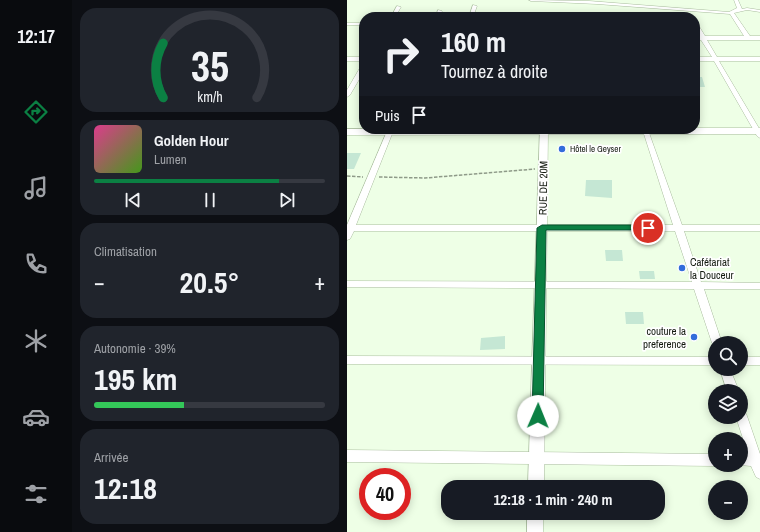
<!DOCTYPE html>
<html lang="fr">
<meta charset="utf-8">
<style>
:root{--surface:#171b24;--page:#20242c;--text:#f1f3f6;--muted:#9ea1a6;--line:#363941;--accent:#0b8043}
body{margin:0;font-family:"Archivo Narrow",sans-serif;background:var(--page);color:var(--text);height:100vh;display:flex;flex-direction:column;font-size:15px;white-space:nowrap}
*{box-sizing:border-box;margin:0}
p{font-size:13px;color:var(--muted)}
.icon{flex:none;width:22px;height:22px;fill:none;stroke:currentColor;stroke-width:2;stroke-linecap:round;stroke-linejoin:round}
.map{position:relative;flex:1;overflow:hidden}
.sheet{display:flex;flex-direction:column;gap:8px;padding:8px;background:#0d0f14;width:275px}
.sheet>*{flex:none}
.guide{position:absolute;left:12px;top:12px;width:341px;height:122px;border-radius:16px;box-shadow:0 2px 10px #0003;background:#171b24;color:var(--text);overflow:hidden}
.fabs{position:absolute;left:361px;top:336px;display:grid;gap:8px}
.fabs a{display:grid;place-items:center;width:40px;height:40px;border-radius:50%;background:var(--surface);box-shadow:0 2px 10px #0003;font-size:20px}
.speed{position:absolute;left:12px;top:468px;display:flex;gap:8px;font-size:20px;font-weight:700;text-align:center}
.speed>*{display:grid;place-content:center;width:52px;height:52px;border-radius:50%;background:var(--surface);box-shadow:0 2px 10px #0003;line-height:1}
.speed .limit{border:6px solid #d22;background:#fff;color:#111}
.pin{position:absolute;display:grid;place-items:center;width:34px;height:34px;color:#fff;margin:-17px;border:2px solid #fff;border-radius:50%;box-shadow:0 1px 4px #0007}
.me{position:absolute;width:44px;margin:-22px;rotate:1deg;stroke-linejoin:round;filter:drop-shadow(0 0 3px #0008)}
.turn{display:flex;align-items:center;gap:14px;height:84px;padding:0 16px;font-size:18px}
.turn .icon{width:52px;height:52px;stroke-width:2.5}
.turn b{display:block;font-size:28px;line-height:34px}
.then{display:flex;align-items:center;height:38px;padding:0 16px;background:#0003;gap:8px;font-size:15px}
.big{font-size:30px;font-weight:800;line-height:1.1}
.sheet .tile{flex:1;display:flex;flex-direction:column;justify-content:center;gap:6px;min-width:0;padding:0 14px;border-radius:16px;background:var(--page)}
.sheet .dial{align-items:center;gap:0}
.dial svg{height:104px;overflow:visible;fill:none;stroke:var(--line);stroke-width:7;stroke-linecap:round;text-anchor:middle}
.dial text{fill:var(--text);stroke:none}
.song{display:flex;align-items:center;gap:12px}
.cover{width:48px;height:48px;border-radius:6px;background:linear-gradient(135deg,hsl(330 70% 55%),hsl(100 70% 35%))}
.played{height:4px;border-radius:2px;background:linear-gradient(90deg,var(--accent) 80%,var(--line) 80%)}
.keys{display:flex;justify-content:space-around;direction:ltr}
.heat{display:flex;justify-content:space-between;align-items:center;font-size:22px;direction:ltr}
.charge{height:6px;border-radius:3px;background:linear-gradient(90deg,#34c759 39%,var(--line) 0)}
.trip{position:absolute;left:94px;top:480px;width:224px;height:40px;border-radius:16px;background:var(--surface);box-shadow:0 2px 10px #0003;font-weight:800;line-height:40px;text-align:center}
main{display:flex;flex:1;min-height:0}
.tabs{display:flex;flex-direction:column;width:72px;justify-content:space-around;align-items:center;background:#090b0e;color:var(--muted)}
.tabs .icon{width:28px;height:28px}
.tabs .active{color:var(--accent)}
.tabs b{font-size:18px;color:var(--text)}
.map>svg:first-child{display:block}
.building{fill:#c5e7d4}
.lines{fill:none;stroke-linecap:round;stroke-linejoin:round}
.minor-casing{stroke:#aabd9f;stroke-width:1}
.tertiary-casing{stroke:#aabd9f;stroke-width:1}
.secondary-casing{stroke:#aabd9f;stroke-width:1}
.path{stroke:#8e9a88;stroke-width:1.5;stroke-dasharray:3.5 1.5;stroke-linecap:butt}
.minor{fill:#fff;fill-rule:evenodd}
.tertiary{fill:#fff;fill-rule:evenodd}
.secondary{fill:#fff;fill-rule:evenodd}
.route{fill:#0b8043;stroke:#07532c}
.poi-dot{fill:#336cdb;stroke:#fff;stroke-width:1.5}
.labels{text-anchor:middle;stroke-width:3.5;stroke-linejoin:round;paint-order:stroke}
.far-poi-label{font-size:9px;fill:#131a0f;stroke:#fff;text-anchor:start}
.street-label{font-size:11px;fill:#131a0f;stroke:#fff}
.poi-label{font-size:11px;fill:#131a0f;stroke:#fff;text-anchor:start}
</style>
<main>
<nav class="tabs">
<b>12:17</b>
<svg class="icon active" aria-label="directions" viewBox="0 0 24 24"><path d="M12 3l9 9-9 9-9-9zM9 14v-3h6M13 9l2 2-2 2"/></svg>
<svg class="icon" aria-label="music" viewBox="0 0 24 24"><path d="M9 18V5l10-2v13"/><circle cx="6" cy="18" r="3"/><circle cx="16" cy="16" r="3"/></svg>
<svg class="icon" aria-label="phone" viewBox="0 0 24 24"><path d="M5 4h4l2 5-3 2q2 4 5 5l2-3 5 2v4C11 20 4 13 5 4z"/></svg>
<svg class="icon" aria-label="climate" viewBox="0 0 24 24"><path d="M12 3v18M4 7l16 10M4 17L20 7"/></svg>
<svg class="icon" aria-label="car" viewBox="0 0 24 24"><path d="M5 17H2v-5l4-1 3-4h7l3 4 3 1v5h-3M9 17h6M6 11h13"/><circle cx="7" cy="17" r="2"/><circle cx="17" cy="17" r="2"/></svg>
<svg class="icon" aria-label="filters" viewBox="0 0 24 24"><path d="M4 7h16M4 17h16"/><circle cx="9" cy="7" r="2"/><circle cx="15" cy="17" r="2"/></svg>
</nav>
<section class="sheet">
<div class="tile dial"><svg viewBox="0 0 100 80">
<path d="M14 69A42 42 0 1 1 86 69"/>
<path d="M14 69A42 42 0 0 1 14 27" stroke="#0b8043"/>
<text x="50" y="56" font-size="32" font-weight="700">35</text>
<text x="50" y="72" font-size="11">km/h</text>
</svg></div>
<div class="tile">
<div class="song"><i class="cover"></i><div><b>Golden Hour</b><p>Lumen</p></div></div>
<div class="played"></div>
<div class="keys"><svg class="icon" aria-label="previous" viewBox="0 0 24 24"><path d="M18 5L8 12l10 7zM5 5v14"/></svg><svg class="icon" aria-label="pause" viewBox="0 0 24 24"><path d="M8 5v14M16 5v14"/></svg><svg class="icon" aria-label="next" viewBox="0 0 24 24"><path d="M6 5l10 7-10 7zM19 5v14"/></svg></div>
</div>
<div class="tile"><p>Climatisation</p>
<div class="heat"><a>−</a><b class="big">20.5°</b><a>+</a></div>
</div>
<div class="tile"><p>Autonomie · 39%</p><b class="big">195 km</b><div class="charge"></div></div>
<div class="tile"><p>Arrivée</p><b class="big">12:18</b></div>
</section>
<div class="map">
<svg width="413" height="532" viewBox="0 0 413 532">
<rect width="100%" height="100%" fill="#eeffe6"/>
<path class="building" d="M348,77H355L358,87H348Z
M0,153H14L7,169H0Z
M239,180H265V198L238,196Z
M258,250H275L276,261H259Z
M292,271H307L308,279H293Z
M278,312H296L297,324H279Z
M158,336V349L133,350L134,338Z"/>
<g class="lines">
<defs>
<path id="minor" d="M182,0L242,1L382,12L390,8L387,0H391L395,9L400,8L413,10V12L400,10L387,13L403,36H413V40H360L370,57H413V61H372L413,130V138L410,136L367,61H348V57H365L354,40H348V36H353L348,28V23H350L358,36H397L383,14L250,4L184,1Z
M126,5L130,6L126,17H122Z
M50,6L54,7L48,17H44Z
M91,10L95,11L93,17H89Z
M0,23H17V25H0Z
M0,57H17V61H0Z
M17,64V71L3,95L0,97V90L14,66Z
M41,129H47L9,225H326L296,131L297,130H301L335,225H413V231H337L354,282L413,283V289H357L375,343H368V346L365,343L347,289L0,287V281L345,282L328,231H7L3,239L0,240V225Z
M0,356L368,357V365L0,364Z
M394,357H413V365H394Z
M373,369H383L392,391H380Z
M394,411L398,412L400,416L413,454V479L409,477L404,466L392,465H394V454H401L389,417H394Z
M0,450L368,454V465H370L368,466L0,462Z"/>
<path id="tertiary" d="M193,129H201L197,487H181Z
M180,513H196V532H180Z"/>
<path id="secondary" d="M348,128H413V134L0,135V129Z"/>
</defs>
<use href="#minor" class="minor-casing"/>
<use href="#tertiary" class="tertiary-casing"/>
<use href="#secondary" class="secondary-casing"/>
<path class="path" d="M0,176L16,177
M32,177L78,178L188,169"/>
<use href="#minor" class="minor"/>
<use href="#tertiary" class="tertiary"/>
<use href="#secondary" class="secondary"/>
</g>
<path class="route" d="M195,225H301L305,228L301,230H199L196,416L195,420L191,421L186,420L185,416L190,228Z"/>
<g class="poi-dot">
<circle cx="215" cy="149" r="4"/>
<circle cx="335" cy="268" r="4"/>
<circle cx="347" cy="337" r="4"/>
</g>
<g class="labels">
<g class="far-poi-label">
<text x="223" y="152">Hôtel le Geyser</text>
</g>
<g class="street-label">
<text transform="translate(196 188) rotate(-89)" y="4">RUE DE 20M</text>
</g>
<g class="poi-label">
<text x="343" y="266">Cafétariat<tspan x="343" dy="13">la Douceur</tspan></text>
<text x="339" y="335" text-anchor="end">couture la<tspan x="339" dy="13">preference</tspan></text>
</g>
</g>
</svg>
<div class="fabs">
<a><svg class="icon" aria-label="search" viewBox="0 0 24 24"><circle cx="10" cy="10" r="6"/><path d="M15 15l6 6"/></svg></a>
<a><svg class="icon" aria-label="layers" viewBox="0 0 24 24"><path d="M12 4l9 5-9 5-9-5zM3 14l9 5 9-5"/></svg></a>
<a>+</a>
<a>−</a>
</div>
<div class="speed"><div class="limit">40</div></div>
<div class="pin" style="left:301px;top:228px;background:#d93025"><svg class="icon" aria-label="arrive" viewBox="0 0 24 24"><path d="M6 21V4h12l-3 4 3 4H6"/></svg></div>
<svg class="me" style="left:191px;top:416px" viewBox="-20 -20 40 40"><circle r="19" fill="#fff"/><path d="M0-13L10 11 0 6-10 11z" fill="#0b8043"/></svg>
<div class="trip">12:18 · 1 min · 240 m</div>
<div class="guide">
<div class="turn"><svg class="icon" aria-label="right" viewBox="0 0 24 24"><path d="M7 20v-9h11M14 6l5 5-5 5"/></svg><div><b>160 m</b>Tournez à droite</div></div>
<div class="then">Puis<svg class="icon" aria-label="arrive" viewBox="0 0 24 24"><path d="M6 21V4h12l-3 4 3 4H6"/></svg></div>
</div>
</div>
</main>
